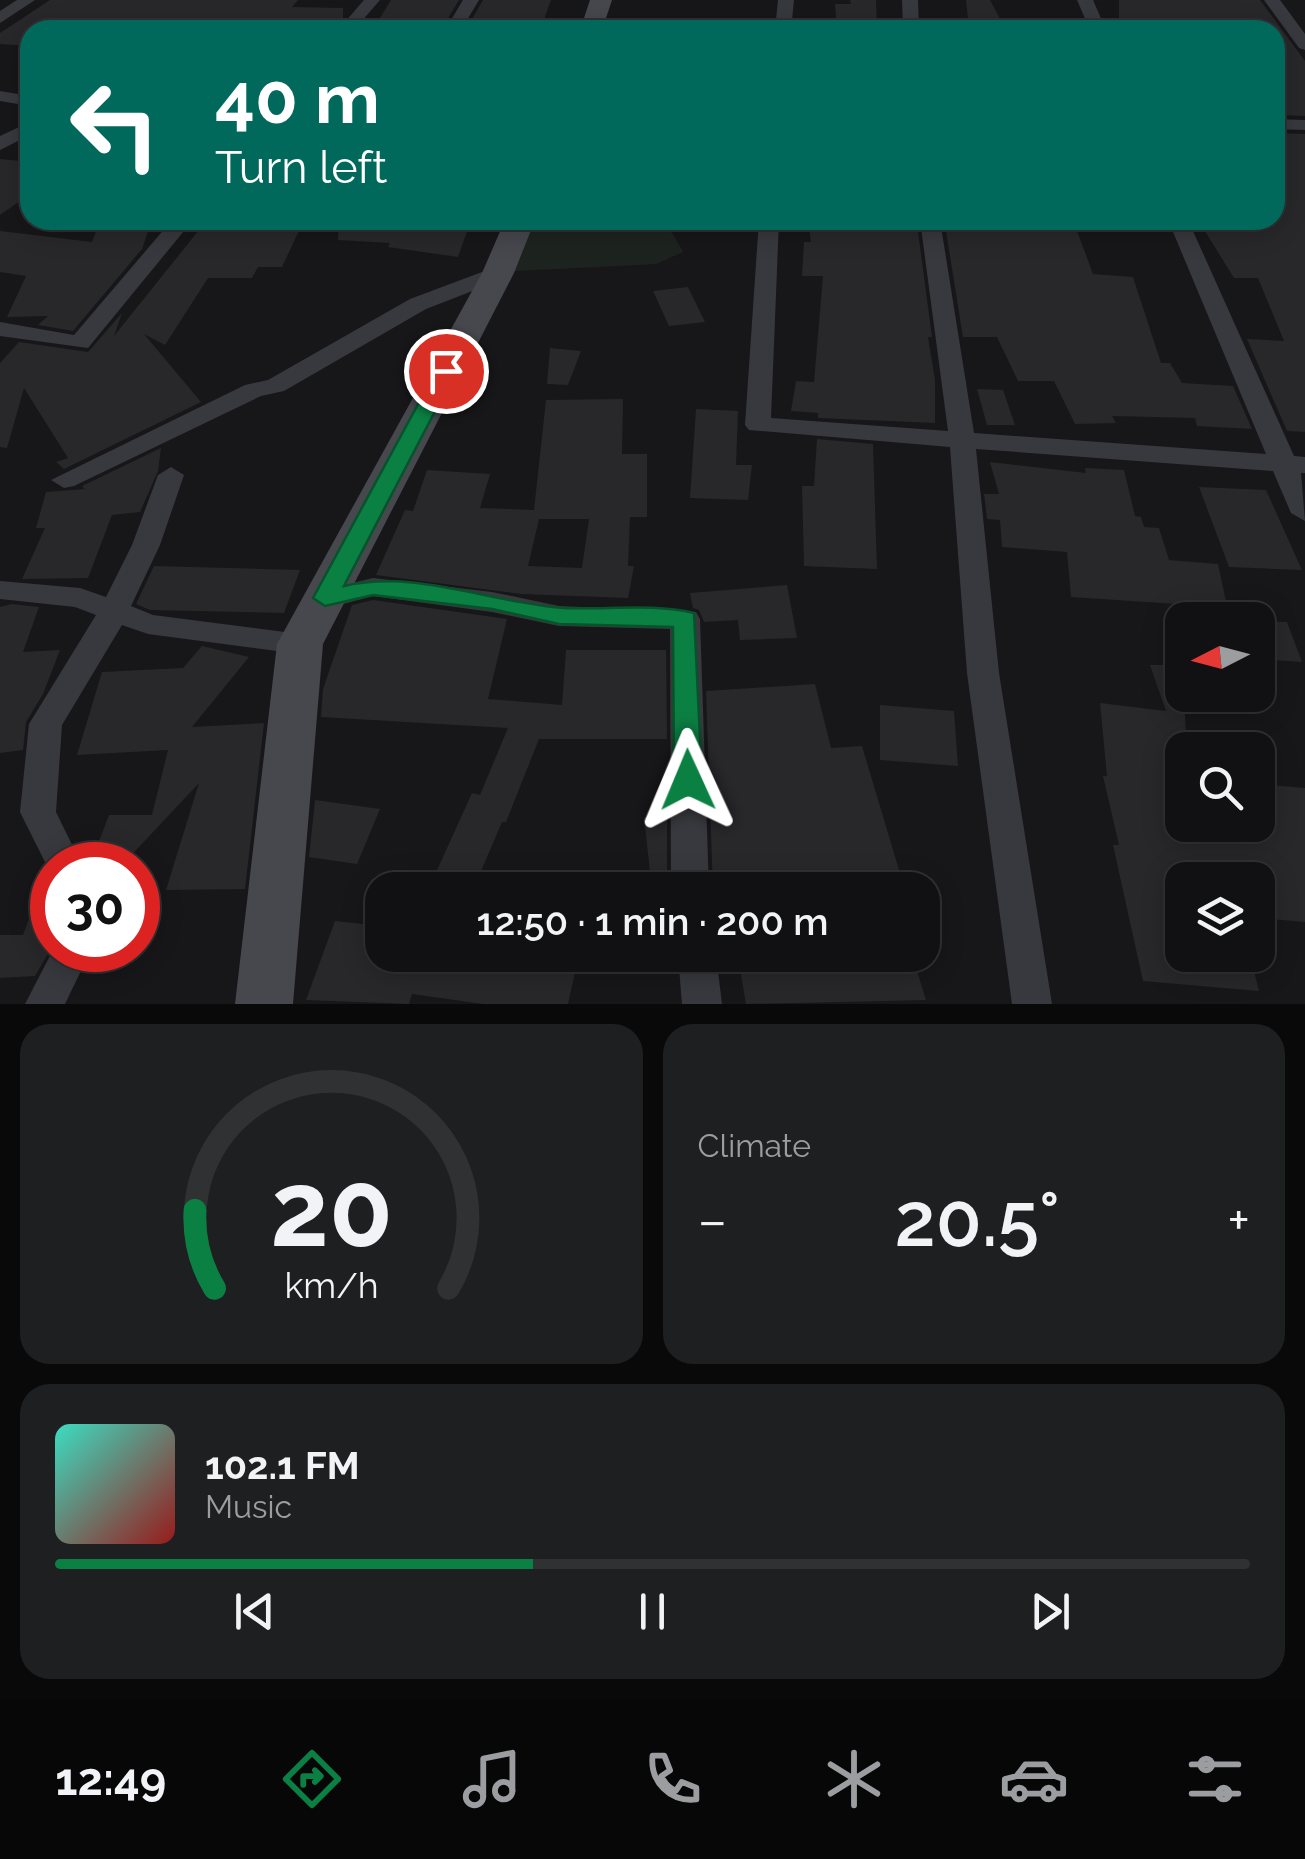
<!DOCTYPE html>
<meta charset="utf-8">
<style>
:root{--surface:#111113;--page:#1e1f21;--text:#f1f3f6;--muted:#9c9da0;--line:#303133;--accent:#0b8043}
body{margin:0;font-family:Raleway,sans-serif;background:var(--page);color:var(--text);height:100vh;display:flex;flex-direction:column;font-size:38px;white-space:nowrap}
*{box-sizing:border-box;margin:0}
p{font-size:32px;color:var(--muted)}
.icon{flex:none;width:55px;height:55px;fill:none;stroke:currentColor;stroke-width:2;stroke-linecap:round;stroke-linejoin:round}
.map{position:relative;height:1004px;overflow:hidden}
.details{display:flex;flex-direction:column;gap:20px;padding:20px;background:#09090a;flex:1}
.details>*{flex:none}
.guide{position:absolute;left:20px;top:20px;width:1265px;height:210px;border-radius:30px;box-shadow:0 5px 25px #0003,0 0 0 2px var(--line);background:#00695c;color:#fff;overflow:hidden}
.needle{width:65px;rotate:264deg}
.buttons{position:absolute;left:1165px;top:602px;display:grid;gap:20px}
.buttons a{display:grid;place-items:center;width:110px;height:110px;border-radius:20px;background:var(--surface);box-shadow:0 5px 25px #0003,0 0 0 2px var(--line);font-size:50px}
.speed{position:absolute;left:30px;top:842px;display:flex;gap:20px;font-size:50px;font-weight:700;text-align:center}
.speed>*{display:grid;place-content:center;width:130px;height:130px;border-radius:50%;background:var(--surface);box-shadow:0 5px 25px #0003,0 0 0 2px var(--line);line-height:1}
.speed .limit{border:15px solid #d22;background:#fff;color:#111}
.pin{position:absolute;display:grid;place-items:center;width:85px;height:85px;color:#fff;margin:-42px;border:5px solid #fff;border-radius:50%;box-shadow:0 2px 10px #0007}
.me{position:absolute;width:110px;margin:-55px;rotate:359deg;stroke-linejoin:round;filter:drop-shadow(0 0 8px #0008)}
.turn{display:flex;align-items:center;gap:35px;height:210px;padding:0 30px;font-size:45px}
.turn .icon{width:130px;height:130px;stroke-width:2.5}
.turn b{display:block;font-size:70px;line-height:85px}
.big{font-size:75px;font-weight:600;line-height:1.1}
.details .widget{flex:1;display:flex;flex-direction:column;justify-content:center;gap:15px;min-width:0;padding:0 35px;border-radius:30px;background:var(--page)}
.details .dial{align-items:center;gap:0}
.dial svg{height:260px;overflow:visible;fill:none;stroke:var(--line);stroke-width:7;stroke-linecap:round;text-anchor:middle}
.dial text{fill:var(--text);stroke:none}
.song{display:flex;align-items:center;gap:30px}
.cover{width:120px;height:120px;border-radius:15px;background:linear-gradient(135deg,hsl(170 70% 55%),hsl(0 70% 35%))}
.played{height:10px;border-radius:5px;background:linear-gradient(90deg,var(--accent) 40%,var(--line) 40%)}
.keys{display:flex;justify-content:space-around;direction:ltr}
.heat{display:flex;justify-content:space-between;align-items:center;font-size:55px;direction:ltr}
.details .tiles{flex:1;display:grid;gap:20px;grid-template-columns:1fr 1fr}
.widget:last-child{grid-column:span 2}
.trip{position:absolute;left:365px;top:872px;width:575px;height:100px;border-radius:30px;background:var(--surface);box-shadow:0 5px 25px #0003,0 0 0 2px var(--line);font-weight:600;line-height:100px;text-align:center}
.tab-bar{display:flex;height:160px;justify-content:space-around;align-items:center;background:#070708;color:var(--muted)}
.tab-bar .icon{width:70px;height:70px}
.tab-bar .current{color:var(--accent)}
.tab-bar b{font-size:45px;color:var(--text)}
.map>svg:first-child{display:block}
.green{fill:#1d241f}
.building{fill:#28272a;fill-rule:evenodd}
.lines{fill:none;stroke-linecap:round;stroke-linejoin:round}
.street{fill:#38393e;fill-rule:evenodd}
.secondary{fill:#46484e;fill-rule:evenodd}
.route{fill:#0b8043;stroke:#07532c;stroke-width:2.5}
</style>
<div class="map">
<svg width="1305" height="1004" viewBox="0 0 1305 1004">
<rect width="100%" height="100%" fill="#171719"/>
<path class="green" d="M533,220H665L683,252L656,264L514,271Z"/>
<path class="building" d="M50,0H298L292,7L343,8V19L334,30H30V46L0,44V33Z
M391,0H459L444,25L375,26Z
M483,0H551L541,28L468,26Z
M850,0H876L877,30H837L835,4H851Z
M966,0H990L1006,30L969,29Z
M1119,0H1260L1305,61V116L1275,115V30H1197L1194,24L1119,21Z
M1275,133L1305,134V432L1287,431L1247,339L1284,341L1258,278H1234L1198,220H1275Z
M0,159L30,162V194L0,215Z
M100,220H152L142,249L73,331L38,325L48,316L7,317L26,276L0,272V231L92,242Z
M207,220H304L282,267H258L252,278H208L165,345L144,334L201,402L64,469L56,462L68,458L24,388L7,448L0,447V363L9,353L19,342L88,352L122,313L114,336Z
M339,220H471L458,257L388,247L390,243L338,240Z
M808,220L917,224L932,337H928L935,380V423L818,418V413L791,411L796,381L814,382L823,276H802L804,242H811Z
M948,220H1073L1093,274L1133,277L1161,363H1170L1182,383L1233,386L1252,429L1197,426L1195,418L1112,416L1116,423L1075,424L1054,381H1018L997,337H963L945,225H949Z
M688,287L705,322L669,326L653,291Z
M428,334L443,336L429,360L409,358Z
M550,348L581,351L568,385L547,384Z
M977,389L1003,390L1015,425H987Z
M623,399L622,454H647V517H630L628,566H634L628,598L522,594L376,575L405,510L413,511L427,470L490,474L480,508L534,510L546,400ZM539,519H589L582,568L528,566Z
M696,409L738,411L736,465H752L748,500L690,498Z
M817,439L873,444L877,569L804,566L802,486H814Z
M161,448L158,471L140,512L112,515L88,578L22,579L45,528H36L46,492L85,489L82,486Z
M990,462L1086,473L1085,468L1124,470L1135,516L1141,517L1144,527L1159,528L1169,560L1218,564L1230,620H1182L1177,604L1071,597L1067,552L1002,547L1000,520L987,519L984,494H999Z
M1199,487L1266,490L1302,570L1229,567Z
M154,566L300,570L284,613L150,610L136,604Z
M787,585L797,638L740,640L738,620L704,622L699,610L693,608L690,593Z
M373,600L507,619L488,699L562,705L566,650H666L667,739H539L506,822H502L473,890H428L472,793L480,795L508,728L321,717L323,689L352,605Z
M12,604L39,607L23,652L60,650L43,694L26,722L23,750L0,753V607Z
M1258,621L1287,622L1302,662L1258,659Z
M202,646L249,657L192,727L264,723L245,889L166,890L199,783L124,863L91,862L109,815H152L168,750L77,755L102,672L183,668Z
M1150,665H1182L1187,750H1182V825H1258V784L1305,788V922L1258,918V880H1182V955H1250L1259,991L1143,981L1113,845H1119L1103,776H1107L1100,703L1166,711Z
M815,684L831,748L862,746L905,890H713L706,691Z
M880,705L954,711L958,766L880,760Z
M315,800L380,809L357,864L309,857Z
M667,815V890H652L644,817Z
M46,872L52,879V947L35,976L0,978V935H23Z
M335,921L382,926V955L578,959L568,1004H483L412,994L409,1004L306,1000Z
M858,955H912L926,1000L746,1004L740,969L860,961Z"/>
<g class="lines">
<path class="street" d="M17,0H35L0,23V11Z
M364,0H380L354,30H338Z
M463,0H479L461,30H445Z
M778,0H794L791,30H775Z
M902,0H918L919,30H903Z
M1077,0H1093L1106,30H1090Z
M1264,0H1280L1305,34V50L1299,48Z
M0,91L30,96V106L0,101Z
M1275,119L1305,120V130L1275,129Z
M30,122V135L0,150V136Z
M172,220H193L88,348L0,336V322L74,335Z
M759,220H779L771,418L948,431L920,220H940L974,433L1266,454L1168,220H1188L1294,456L1305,457V473H1301L1305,521L1291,513L1273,471L976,449L999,673L1052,1004H1012L967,673L950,447L749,430L745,425Z
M498,266L509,273L506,278L426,309L284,391L261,396L74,486L64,488L51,480L245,385L268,380L410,299Z
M171,467L184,475L160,545L131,606L153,615L300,634L311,637L316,644L311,651L300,654L148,634L122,625L62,725L56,812L82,865H52V876L20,812L29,724L96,615L75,607L0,599V581L80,588L106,597L132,545L158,475Z
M373,578L492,592L559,606L696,612L700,619L709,890H671L670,629L559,626L492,612L373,596L325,609L310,599L314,592Z
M53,950H91L65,1004H25Z
M678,955H716L722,1004H682Z"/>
<path class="secondary" d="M590,0H612L602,30H580Z
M505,220H535L514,273L323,644L293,1004H235L277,644L482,273Z"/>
</g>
<path class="route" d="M446,365L456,371L344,586C417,569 491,603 564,608C605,610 654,603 694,613L702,780L698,787H678L674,780L673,627L559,624L492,609L373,595L325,606L313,598L436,371Z"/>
</svg>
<div class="buttons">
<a><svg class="needle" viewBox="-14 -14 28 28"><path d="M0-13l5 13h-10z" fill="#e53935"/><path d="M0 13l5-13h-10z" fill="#9c9da0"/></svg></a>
<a><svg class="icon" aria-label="search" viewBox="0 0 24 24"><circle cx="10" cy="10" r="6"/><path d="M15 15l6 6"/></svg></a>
<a><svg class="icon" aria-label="layers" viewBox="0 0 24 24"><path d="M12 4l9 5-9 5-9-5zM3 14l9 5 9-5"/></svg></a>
</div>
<div class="speed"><div class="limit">30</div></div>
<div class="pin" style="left:446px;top:371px;background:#d93025"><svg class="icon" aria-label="arrive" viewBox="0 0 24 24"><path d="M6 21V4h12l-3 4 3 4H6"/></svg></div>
<svg class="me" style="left:688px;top:780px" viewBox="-20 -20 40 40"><path d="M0-17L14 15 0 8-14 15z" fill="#0b8043" stroke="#fff" stroke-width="4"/></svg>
<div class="trip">12:50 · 1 min · 200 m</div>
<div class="guide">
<div class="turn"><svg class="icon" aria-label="left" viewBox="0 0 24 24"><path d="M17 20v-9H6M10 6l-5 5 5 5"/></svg><div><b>40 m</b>Turn left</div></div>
</div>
</div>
<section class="details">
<div class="tiles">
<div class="widget dial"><svg viewBox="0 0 100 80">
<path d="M14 69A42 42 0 1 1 86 69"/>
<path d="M14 69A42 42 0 0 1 8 45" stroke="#0b8043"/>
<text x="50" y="56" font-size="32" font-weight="700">20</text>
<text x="50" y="72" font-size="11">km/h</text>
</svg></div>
<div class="widget"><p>Climate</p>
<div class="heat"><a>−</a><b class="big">20.5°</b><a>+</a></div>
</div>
<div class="widget">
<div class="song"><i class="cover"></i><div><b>102.1 FM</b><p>Music</p></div></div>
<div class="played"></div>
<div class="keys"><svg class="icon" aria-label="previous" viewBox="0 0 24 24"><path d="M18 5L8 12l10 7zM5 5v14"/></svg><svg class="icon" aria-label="pause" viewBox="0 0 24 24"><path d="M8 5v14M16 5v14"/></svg><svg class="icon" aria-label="next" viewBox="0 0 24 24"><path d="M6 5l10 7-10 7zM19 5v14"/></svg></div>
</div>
</div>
</section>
<nav class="tab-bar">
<b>12:49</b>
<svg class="icon current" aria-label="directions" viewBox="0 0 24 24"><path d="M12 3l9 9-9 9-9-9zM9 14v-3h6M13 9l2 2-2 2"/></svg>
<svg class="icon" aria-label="music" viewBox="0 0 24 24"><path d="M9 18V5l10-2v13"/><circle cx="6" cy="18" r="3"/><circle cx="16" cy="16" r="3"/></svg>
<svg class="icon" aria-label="phone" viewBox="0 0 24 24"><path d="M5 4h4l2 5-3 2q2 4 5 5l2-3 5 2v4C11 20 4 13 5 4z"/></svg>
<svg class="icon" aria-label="climate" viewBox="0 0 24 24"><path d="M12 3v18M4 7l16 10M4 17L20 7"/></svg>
<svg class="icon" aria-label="car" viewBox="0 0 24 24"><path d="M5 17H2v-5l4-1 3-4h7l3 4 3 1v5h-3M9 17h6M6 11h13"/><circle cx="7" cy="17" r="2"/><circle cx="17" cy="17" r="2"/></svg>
<svg class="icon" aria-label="filters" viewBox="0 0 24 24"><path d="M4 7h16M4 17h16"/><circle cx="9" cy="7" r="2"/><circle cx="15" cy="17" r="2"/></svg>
</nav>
